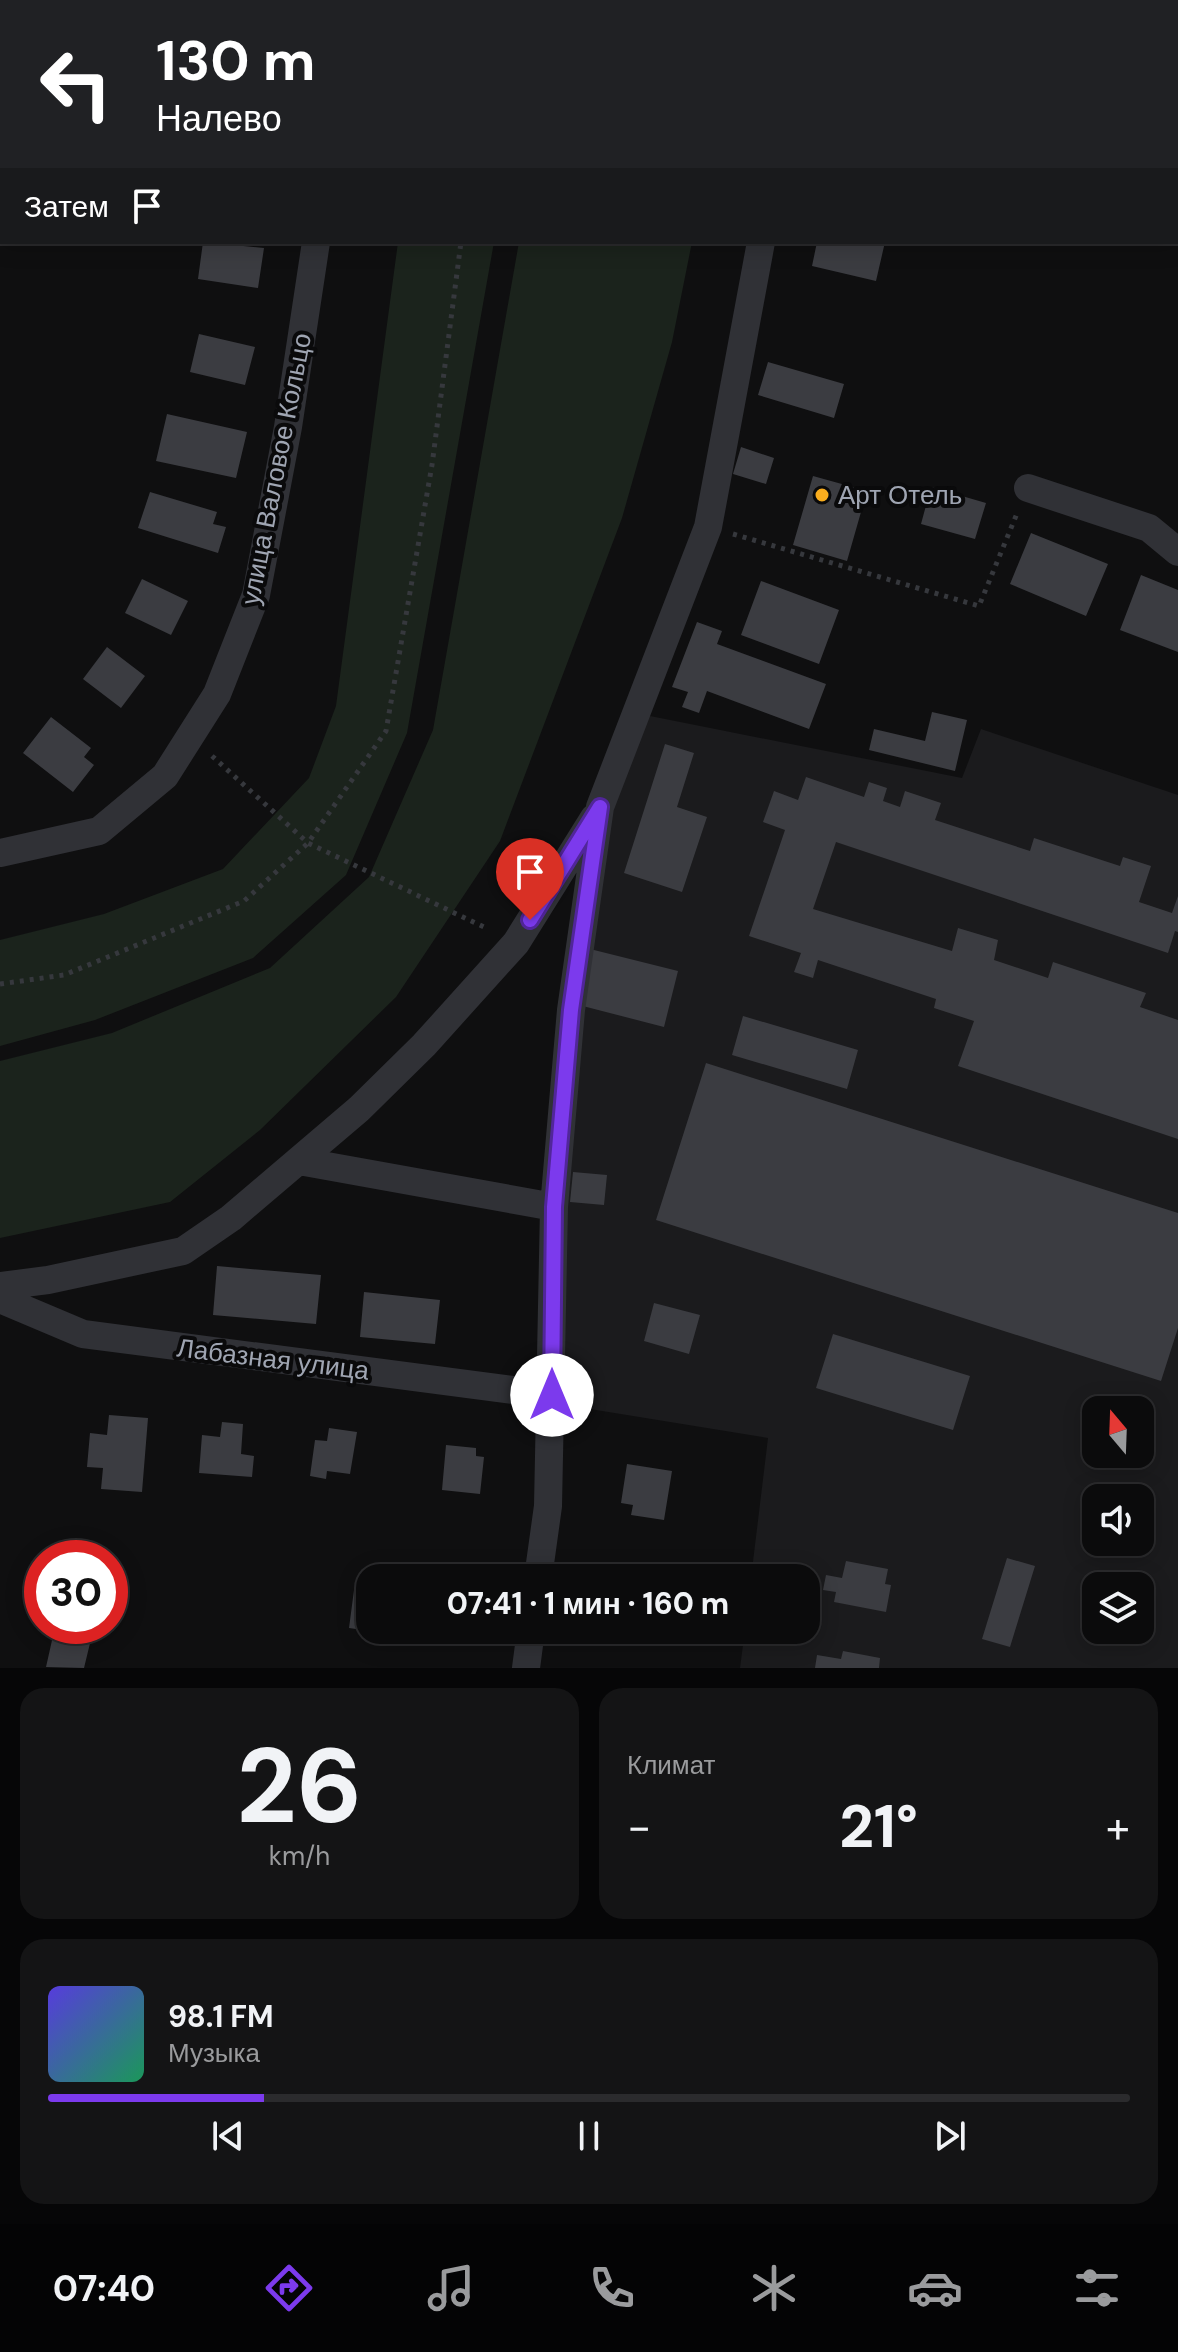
<!DOCTYPE html>
<html lang="ru">
<meta charset="utf-8">
<style>
:root{--surface:#0b0b0c;--page:#141415;--text:#f1f3f6;--muted:#9a9b9d;--line:#2b2b2d;--accent:#7c3aed}
body{margin:0;font-family:"DM Sans",sans-serif;background:var(--page);color:var(--text);height:100vh;display:flex;flex-direction:column;font-size:30px;white-space:nowrap}
*{box-sizing:border-box;margin:0}
p{font-size:26px;color:var(--muted)}
.icon{flex:none;width:44px;height:44px;fill:none;stroke:currentColor;stroke-width:2;stroke-linecap:round;stroke-linejoin:round}
.map{position:relative;height:1668px;overflow:hidden}
.panel{display:flex;flex-direction:column;gap:20px;padding:20px;background:#060607;flex:1}
.panel>*{flex:none}
.hud{position:absolute;left:0px;top:0px;width:1178px;height:244px;box-shadow:0 4px 20px #0003,0 0 0 2px var(--line);background:#202124;color:#fff;overflow:hidden}
.needle{width:52px;rotate:341deg}
.fabs{position:absolute;left:1082px;top:1396px;display:grid;gap:16px}
.fabs a{display:grid;place-items:center;width:72px;height:72px;border-radius:16px;background:var(--surface);box-shadow:0 4px 20px #0003,0 0 0 2px var(--line);font-size:40px}
.speed{position:absolute;left:24px;top:1540px;display:flex;gap:16px;font-size:40px;font-weight:700;text-align:center}
.speed>*{display:grid;place-content:center;width:104px;height:104px;border-radius:50%;background:var(--surface);box-shadow:0 4px 20px #0003,0 0 0 2px var(--line);line-height:1}
.speed .limit{border:12px solid #d22;background:#fff;color:#111}
.pin{position:absolute;display:grid;place-items:center;width:68px;height:68px;color:#fff;margin:-82px -34px;border-radius:50% 50% 50% 0;rotate:-45deg;box-shadow:0 0 8px #0007}
.pin .icon{rotate:45deg}
.me{position:absolute;width:88px;margin:-44px;rotate:0deg;stroke-linejoin:round;filter:drop-shadow(0 0 6px #0008)}
.turn{display:flex;align-items:center;gap:28px;height:168px;padding:0 24px;font-size:36px}
.turn .icon{width:104px;height:104px;stroke-width:2.5}
.turn b{display:block;font-size:56px;line-height:68px}
.then{display:flex;align-items:center;height:76px;padding:0 24px;background:#0003;gap:16px;font-size:30px}
.big{font-size:60px;font-weight:800;line-height:1.1}
.panel .widget{flex:1;display:flex;flex-direction:column;justify-content:center;gap:12px;min-width:0;padding:0 28px;border-radius:24px;background:var(--page)}
.panel .dial{align-items:center;gap:0}
.dial b{font-size:104px;line-height:1}
.song{display:flex;align-items:center;gap:24px}
.cover{width:96px;height:96px;border-radius:12px;background:linear-gradient(135deg,hsl(250 70% 55%),hsl(150 70% 35%))}
.played{height:8px;border-radius:4px;background:linear-gradient(90deg,var(--accent) 20%,var(--line) 20%)}
.keys{display:flex;justify-content:space-around;direction:ltr}
.heat{display:flex;justify-content:space-between;align-items:center;font-size:44px;direction:ltr}
.panel .tiles{flex:1;display:grid;gap:20px;grid-template-columns:1fr 1fr}
.widget:last-child{grid-column:span 2}
.trip{position:absolute;left:356px;top:1564px;width:464px;height:80px;border-radius:24px;background:var(--surface);box-shadow:0 4px 20px #0003,0 0 0 2px var(--line);font-weight:800;line-height:80px;text-align:center}
.tab-bar{display:flex;height:128px;justify-content:space-around;align-items:center;background:#040405;color:var(--muted)}
.tab-bar .icon{width:56px;height:56px}
.tab-bar .active{color:var(--accent)}
.tab-bar b{font-size:36px;color:var(--text)}
.map>svg:first-child{display:block}
.built{fill:#1b1b1d;fill-rule:evenodd}
.green{fill:#1b231c}
.building{fill:#3b3c41}
.lines{fill:none;stroke-linecap:round;stroke-linejoin:round}
.path{stroke:#36383d;stroke-width:5;stroke-dasharray:4 6;stroke-linecap:butt}
.street{stroke:#303136;stroke-width:28}
.route-casing{stroke:#51269a;stroke-width:20}
.route{stroke:#7c3aed;stroke-width:14}
.poi-dot{fill:#faad1e;stroke:#0a0a0b;stroke-width:3}
.labels{text-anchor:middle;stroke-width:8;stroke-linejoin:round;paint-order:stroke}
.street-label{font-size:26px;fill:#9fa5b2;stroke:#0a0a0b}
.poi-label{font-size:26px;fill:#9fa5b2;stroke:#0a0a0b;text-anchor:start}
</style>
<div class="map">
<svg width="1178" height="1668" viewBox="0 0 1178 1668">
<rect width="100%" height="100%" fill="#0f0f10"/>
<path class="built" d="M640,714L962,778L981,729L1178,795V1668H740L745,1630H806V1578H751L768,1438L553,1403L554,1206L604,808ZM1096,1410H1140V1454H1096ZM1096,1498H1140V1542H1096ZM1096,1586H1140V1630H1096Z"/>
<path class="green" d="M398,242H494L407,733L346,875L253,958L95,1020L0,1046V940L104,914L223,869L309,778L336,706Z
M519,242H692L672,342L622,518L500,841L396,997L260,1130L170,1202L0,1238V1061L112,1033L270,968L369,877L433,730Z"/>
<path class="building" d="M203,242L264,248L258,288L198,279Z
M817,242H885L876,281L812,266Z
M199,334L255,347L245,385L190,372Z
M768,362L844,384L834,418L758,395Z
M167,414L247,432L236,478L156,461Z
M741,447L774,458L766,484L733,474Z
M813,476L867,491L847,561L793,545Z
M931,487L986,503L975,539L921,524Z
M150,492L217,512L213,524L226,527L218,553L138,528Z
M1031,533L1108,564L1086,616L1010,584Z
M1141,575L1178,590V652L1120,630Z
M142,579L188,601L171,635L125,613Z
M761,581L839,610L819,664L741,635Z
M697,622L722,631L717,644L826,684L809,729L707,691L699,713L682,707L688,692L672,687Z
M107,647L145,676L121,708L83,679Z
M932,712L967,720L955,771L869,750L874,729L925,741Z
M51,717L91,748L84,757L94,765L73,792L23,753Z
M665,744L694,753L677,807L707,817L682,892L624,873Z
M806,777L864,797L869,782L887,788L883,801L900,807L905,791L941,803L935,820L1030,851L1034,838L1120,866L1123,857L1151,866L1139,902L1172,913L1178,896V932L1175,931L1168,953L836,842L813,909L952,951L958,928L998,940L994,960L1048,978L1053,962L1146,993L1140,1007L1178,1020V1139L958,1066L974,1021L934,1008L936,999L818,960L813,978L794,972L801,953L749,936L785,830L763,822L774,791L798,800Z
M590,949L678,971L664,1027L575,1004Z
M743,1016L858,1050L847,1089L732,1055Z
M706,1063L1178,1213V1328L1161,1381L656,1220Z
M573,1172L607,1175L604,1205L570,1202Z
M217,1266L321,1275L316,1324L213,1315Z
M364,1292L440,1300L435,1344L360,1337Z
M654,1303L700,1315L689,1354L644,1341Z
M833,1334L970,1376L953,1430L816,1388Z
M109,1415L148,1418L142,1492L101,1489L103,1468L87,1467L90,1433L107,1435Z
M222,1422L243,1424L241,1454L254,1456L252,1477L199,1473L202,1435L220,1437Z
M329,1428L357,1432L350,1474L327,1471L326,1479L310,1476L315,1440L327,1441Z
M446,1445L476,1448V1456L484,1457L480,1494L442,1490Z
M627,1464L672,1471L664,1520L631,1515L633,1505L621,1503Z
M1007,1558L1035,1566L1010,1647L982,1639Z
M846,1561L888,1569L885,1584L891,1585L886,1612L834,1602L836,1592L823,1590L826,1575L842,1578Z
M354,1590L370,1592V1631L349,1628Z
M55,1627L92,1635L84,1668L46,1667Z
M602,1630H668L666,1644L601,1637Z
M843,1651L880,1658L879,1668H815L817,1655L841,1659Z"/>
<g class="lines">
<path class="path" d="M492,2V0
M733,534L979,606L1018,511
M212,756L308,843L488,929
M0,984L64,975L244,901L308,843L386,731L432,465L461,242"/>
<path class="street" d="M351,2V0
M807,2V0
M1028,488L1149,528L1178,552
M0,853L99,831L165,776L217,694L256,595L288,427L316,242
M299,1161L554,1207
M0,1286L48,1280L183,1251L231,1218L359,1109L424,1045L516,943L594,818
M0,1299L83,1334L552,1395
M538,1578L548,1506L554,1207L571,1010L600,807L708,527L761,242
M526,1668L531,1630"/>
</g>
<g class="lines">
<defs>
<path id="route" d="M530,920L600,807L571,1010L554,1207L552,1395"/>
</defs>
<use href="#route" class="route-casing"/>
<use href="#route" class="route"/>
</g>
<circle class="poi-dot" cx="822" cy="495" r="8"/>
<g class="labels">
<g class="street-label">
<text transform="translate(276 469) rotate(-79)" y="9">улица Валовое Кольцо</text>
<text transform="translate(273 1359) rotate(7)" y="9">Лабазная улица</text>
</g>
<g class="poi-label">
<text x="838" y="504">Арт Отель</text>
</g>
</g>
</svg>
<div class="fabs">
<a><svg class="needle" viewBox="-14 -14 28 28"><path d="M0-13l5 13h-10z" fill="#e53935"/><path d="M0 13l5-13h-10z" fill="#9a9b9d"/></svg></a>
<a><svg class="icon" aria-label="sound" viewBox="0 0 24 24"><path d="M4 9h4l5-4v14l-5-4H4zM17 9q2 3 0 6"/></svg></a>
<a><svg class="icon" aria-label="layers" viewBox="0 0 24 24"><path d="M12 4l9 5-9 5-9-5zM3 14l9 5 9-5"/></svg></a>
</div>
<div class="speed"><div class="limit">30</div></div>
<div class="pin" style="left:530px;top:920px;background:#d93025"><svg class="icon" aria-label="arrive" viewBox="0 0 24 24"><path d="M6 21V4h12l-3 4 3 4H6"/></svg></div>
<svg class="me" style="left:552px;top:1395px" viewBox="-20 -20 40 40"><circle r="19" fill="#fff"/><path d="M0-13L10 11 0 6-10 11z" fill="#7c3aed"/></svg>
<div class="trip">07:41 · 1 мин · 160 m</div>
<div class="hud">
<div class="turn"><svg class="icon" aria-label="left" viewBox="0 0 24 24"><path d="M17 20v-9H6M10 6l-5 5 5 5"/></svg><div><b>130 m</b>Налево</div></div>
<div class="then">Затем<svg class="icon" aria-label="arrive" viewBox="0 0 24 24"><path d="M6 21V4h12l-3 4 3 4H6"/></svg></div>
</div>
</div>
<section class="panel">
<div class="tiles">
<div class="widget dial"><b>26</b><p>km/h</p></div>
<div class="widget"><p>Климат</p>
<div class="heat"><a>−</a><b class="big">21°</b><a>+</a></div>
</div>
<div class="widget">
<div class="song"><i class="cover"></i><div><b>98.1 FM</b><p>Музыка</p></div></div>
<div class="played"></div>
<div class="keys"><svg class="icon" aria-label="previous" viewBox="0 0 24 24"><path d="M18 5L8 12l10 7zM5 5v14"/></svg><svg class="icon" aria-label="pause" viewBox="0 0 24 24"><path d="M8 5v14M16 5v14"/></svg><svg class="icon" aria-label="next" viewBox="0 0 24 24"><path d="M6 5l10 7-10 7zM19 5v14"/></svg></div>
</div>
</div>
</section>
<nav class="tab-bar">
<b>07:40</b>
<svg class="icon active" aria-label="directions" viewBox="0 0 24 24"><path d="M12 3l9 9-9 9-9-9zM9 14v-3h6M13 9l2 2-2 2"/></svg>
<svg class="icon" aria-label="music" viewBox="0 0 24 24"><path d="M9 18V5l10-2v13"/><circle cx="6" cy="18" r="3"/><circle cx="16" cy="16" r="3"/></svg>
<svg class="icon" aria-label="phone" viewBox="0 0 24 24"><path d="M5 4h4l2 5-3 2q2 4 5 5l2-3 5 2v4C11 20 4 13 5 4z"/></svg>
<svg class="icon" aria-label="climate" viewBox="0 0 24 24"><path d="M12 3v18M4 7l16 10M4 17L20 7"/></svg>
<svg class="icon" aria-label="car" viewBox="0 0 24 24"><path d="M5 17H2v-5l4-1 3-4h7l3 4 3 1v5h-3M9 17h6M6 11h13"/><circle cx="7" cy="17" r="2"/><circle cx="17" cy="17" r="2"/></svg>
<svg class="icon" aria-label="filters" viewBox="0 0 24 24"><path d="M4 7h16M4 17h16"/><circle cx="9" cy="7" r="2"/><circle cx="15" cy="17" r="2"/></svg>
</nav>
